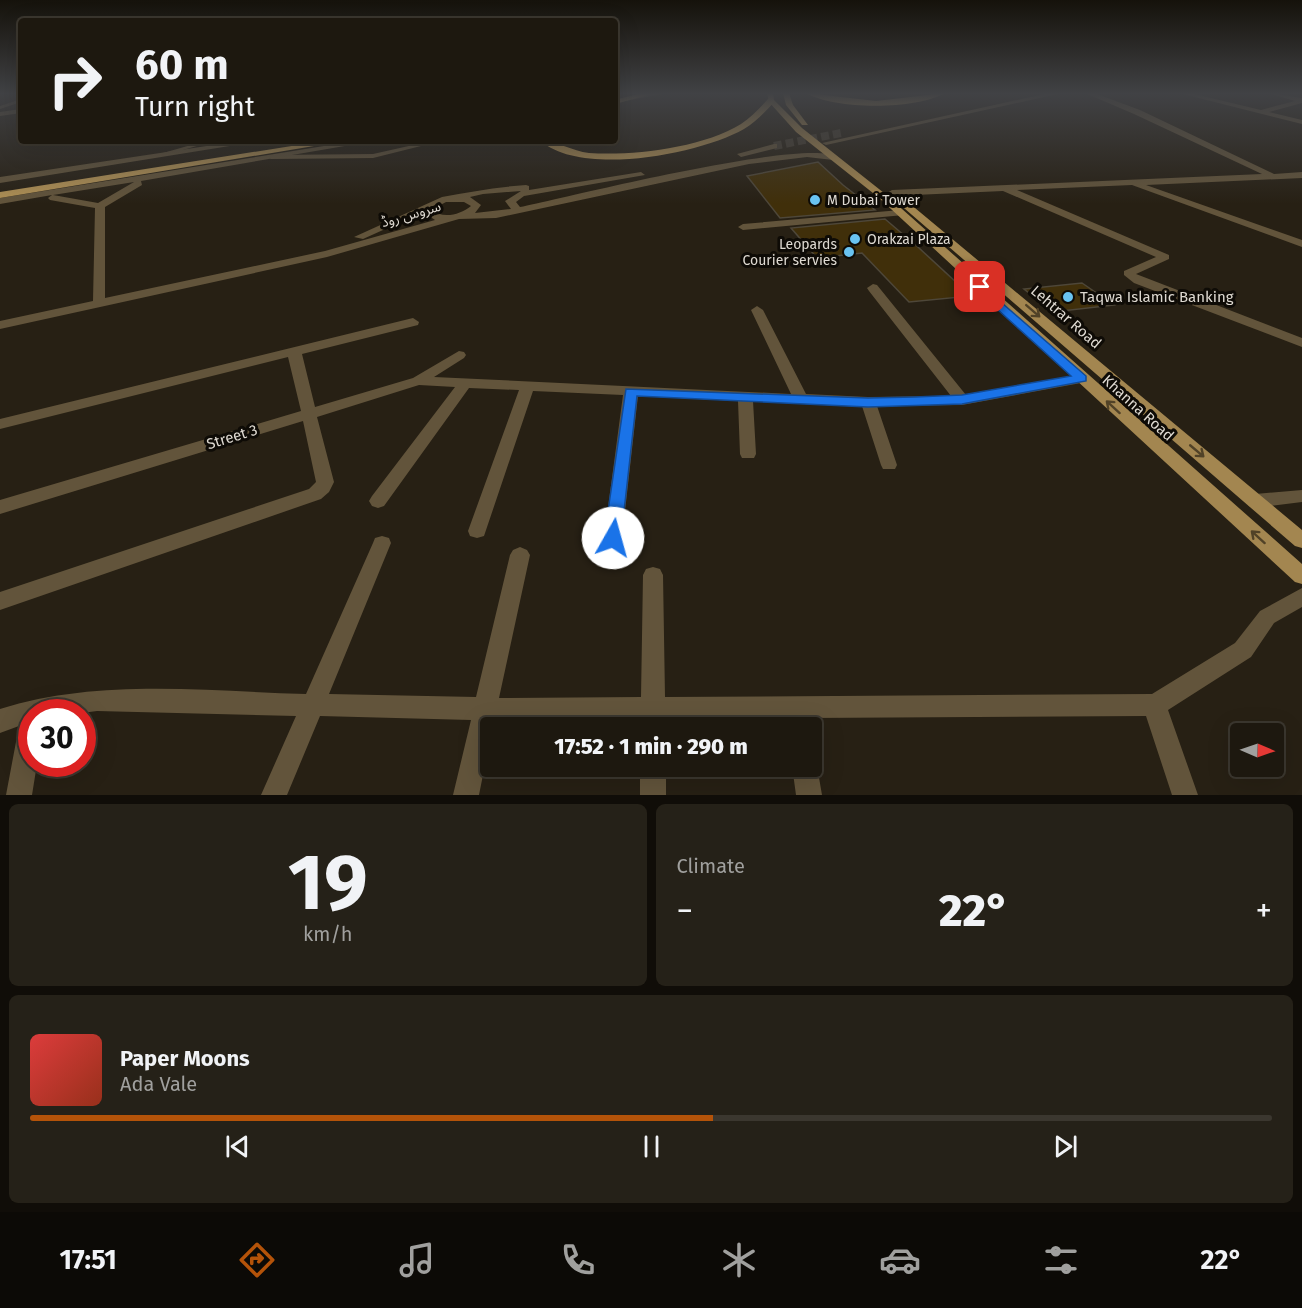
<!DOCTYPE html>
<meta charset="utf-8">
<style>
:root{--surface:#1d180f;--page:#252118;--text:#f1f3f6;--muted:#a0a09e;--line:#3b372f;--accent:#b45309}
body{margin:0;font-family:"Fira Sans","Noto Sans Arabic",sans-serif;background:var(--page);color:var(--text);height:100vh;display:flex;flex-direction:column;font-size:22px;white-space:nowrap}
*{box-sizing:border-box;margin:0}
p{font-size:20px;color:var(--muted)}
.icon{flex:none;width:33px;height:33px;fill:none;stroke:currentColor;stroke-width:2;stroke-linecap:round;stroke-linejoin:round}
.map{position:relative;height:795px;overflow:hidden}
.sheet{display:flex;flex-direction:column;gap:9px;padding:9px;background:#100d08;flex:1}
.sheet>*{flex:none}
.top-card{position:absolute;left:18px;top:18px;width:600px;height:126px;border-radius:6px;box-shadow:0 6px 24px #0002,0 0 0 2px var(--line);background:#1d180f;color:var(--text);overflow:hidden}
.needle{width:39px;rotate:92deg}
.tools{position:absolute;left:1230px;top:723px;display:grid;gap:12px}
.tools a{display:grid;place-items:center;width:54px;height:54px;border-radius:6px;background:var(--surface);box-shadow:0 6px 24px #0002,0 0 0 2px var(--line);font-size:30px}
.speed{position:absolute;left:18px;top:699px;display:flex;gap:12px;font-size:30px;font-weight:700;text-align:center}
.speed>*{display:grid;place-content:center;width:78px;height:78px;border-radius:50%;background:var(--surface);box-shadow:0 6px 24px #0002,0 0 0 2px var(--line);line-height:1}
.speed .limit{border:9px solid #d22;background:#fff;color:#111}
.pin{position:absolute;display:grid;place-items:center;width:51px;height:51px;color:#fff;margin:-26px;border-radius:12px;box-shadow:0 3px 9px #0006}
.me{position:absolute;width:66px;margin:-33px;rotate:7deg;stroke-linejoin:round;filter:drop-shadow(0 0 4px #0008)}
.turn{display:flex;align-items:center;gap:21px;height:126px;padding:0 18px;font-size:27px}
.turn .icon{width:78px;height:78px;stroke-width:2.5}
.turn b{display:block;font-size:42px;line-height:51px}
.big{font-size:45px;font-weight:800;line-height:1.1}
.sheet .widget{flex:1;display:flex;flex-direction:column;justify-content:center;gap:9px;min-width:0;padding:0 21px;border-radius:9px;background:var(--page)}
.sheet .dial{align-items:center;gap:0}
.dial b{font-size:78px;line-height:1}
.song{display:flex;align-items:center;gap:18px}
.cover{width:72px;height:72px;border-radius:9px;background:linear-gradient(135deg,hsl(0 70% 55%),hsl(10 70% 35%))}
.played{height:6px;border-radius:3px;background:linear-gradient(90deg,var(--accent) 55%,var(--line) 55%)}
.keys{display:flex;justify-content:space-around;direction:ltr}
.heat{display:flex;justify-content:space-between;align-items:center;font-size:33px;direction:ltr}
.sheet .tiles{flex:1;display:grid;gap:9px;grid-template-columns:1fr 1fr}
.widget:last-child{grid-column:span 2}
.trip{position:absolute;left:480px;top:717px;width:342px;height:60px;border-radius:6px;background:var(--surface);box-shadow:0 6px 24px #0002,0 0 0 2px var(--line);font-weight:800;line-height:60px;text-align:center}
.menu{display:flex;height:96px;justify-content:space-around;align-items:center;background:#0c0a06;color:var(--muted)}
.menu .icon{width:42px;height:42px}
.menu .on{color:var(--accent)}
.menu b{font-size:27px;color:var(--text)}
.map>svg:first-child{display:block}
.building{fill:#402f0a;stroke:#4e4739;stroke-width:1.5}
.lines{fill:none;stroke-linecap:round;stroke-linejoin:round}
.tertiary-tunnel{stroke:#433c30;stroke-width:8;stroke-dasharray:8 4;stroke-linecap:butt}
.service{fill:#62543b;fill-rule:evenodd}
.minor{fill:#62543b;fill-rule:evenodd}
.tertiary{fill:#62543b;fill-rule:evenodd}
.primary{fill:#a38650;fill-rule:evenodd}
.trunk{fill:#b09054;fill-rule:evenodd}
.oneway{stroke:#514227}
.route{fill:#1a73e8;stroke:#114b97;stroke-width:1.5}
.poi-dot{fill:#69c3f1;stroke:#0e0b06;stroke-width:2}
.labels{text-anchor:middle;stroke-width:6;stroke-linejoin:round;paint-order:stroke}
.far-poi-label{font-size:14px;fill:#dfdad2;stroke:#0e0b06;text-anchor:start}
.far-street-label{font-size:14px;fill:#dfdad2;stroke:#0e0b06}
.poi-label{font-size:15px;fill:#dfdad2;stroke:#0e0b06;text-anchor:start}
.street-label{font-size:15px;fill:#dfdad2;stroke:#0e0b06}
</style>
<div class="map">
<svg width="1302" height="795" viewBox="0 0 1302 795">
<rect width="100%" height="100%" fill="#272014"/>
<path class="building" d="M818,162L843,185L875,210L780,218L747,176Z
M885,219L919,248L971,296L909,302L862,253L817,258L791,228Z
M1082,283L1114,305L1053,312L1024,289Z"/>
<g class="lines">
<path class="tertiary-tunnel" d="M774,146L841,133"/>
<path class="service" d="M21,99V102L0,109V106Z
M205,141H214L159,157L156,155Z
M431,141H441L373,158L271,159L268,157L271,155L373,154Z"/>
<path class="minor" d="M1085,93H1094L1140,110L1274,174L1302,172V178L1146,185L1302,240V247L1132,185L1017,190L1169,255V259L1136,274L1302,338V347L1134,283L1124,275V271L1156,257L1003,191L892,196L887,193L892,190L1262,174L1134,114Z
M1179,93H1190L1261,110L1295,101L1268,93L1302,98V103L1269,112L1302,120V124Z
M873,284L877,285L966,395L1081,375L1088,379L1081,383L962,405L877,406L897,465L895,469H883L881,465L862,406L753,401L756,454L754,458H742L740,454L738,401L638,396L622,538L620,543L613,545L606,543L604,538L623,395L533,391L484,536L477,538L470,536L468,531L519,390L469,388L384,506L378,508L372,506L369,501L372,496L455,387L419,385L317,417L334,482L329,492L321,499L0,610V592L309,489L316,482L303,421L0,514V500L301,411L288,357L0,429V419L413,318L419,322L418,325L302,354L315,407L413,378L459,351L464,352L466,355L464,358L434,377L791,394L751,310L757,306L763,310L806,394L868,397L951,396L869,291L867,288Z
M1302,490V502L1255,508L1249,506L1246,501L1249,496L1255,494Z
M382,536L389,538L391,543L329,694L476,697L510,555L513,550L520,547L527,550L530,555L499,698L641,697L643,575L646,569L653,567L660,569L663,575L665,697L1152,694L1235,643L1260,611L1302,588V607L1274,623L1251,657L1168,710L1198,795H1172L1146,716L808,718L810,728H786L784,718L665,719V728H641V719L495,720L493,728H490V740L479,795H453L471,720L320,716L287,795H261L296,716L97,711L82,713L32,712V764H37L32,795H6L19,726L0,733V709C98,678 204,691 306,694L373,543L375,538Z
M812,757L817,766L822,795H796L792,766H812Z
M640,766H666V795H640Z"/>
<path class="tertiary" d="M651,93H667L615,103V99Z
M1049,93H1062L826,145L822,143Z
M21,109V113L0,116V112Z
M240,141H260L0,183V177Z
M355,141H374L141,181L142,185L105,207V298L325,251L435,220L423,212L363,239L354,237L442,197C469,192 497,187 526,185L529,186V190L641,172L645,175L524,196L516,202L520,207C568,197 807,137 837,157L833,160L807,157L749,164L496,218L459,219L327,257L0,329V321L93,301L95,208L50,200L48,198L52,195L0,204V198ZM134,182L98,203L53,195ZM521,191L505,201L511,209L475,213L481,205L470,197L483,194ZM446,202H464L471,206C460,215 443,219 431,210Z
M774,144H777V148L741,157L737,154Z
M900,210L904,211V215L743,230L738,227L743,224Z"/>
<path class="primary" d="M767,93H773L774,100L802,128L884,193L1302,564V584L1295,582L878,197L796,132L769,102Z
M783,93H789L793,105L808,125H802L786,105Z
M897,198H903L1302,530V548L1295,546L897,202Z"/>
<path class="trunk" d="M642,93H655L615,104V100Z
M806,93L876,101L945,93C916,110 835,110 806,93Z
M768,99L775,101C766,111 756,122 744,129C700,154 582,177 541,141C557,141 572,151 589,153C633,156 702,148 741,124C751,117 760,108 768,99Z
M323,141H344L0,198V192Z"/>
</g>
<defs><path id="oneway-shaft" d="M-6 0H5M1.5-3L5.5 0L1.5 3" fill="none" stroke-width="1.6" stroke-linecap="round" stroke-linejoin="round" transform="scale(1.5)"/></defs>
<g class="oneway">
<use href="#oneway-shaft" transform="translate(1033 311) rotate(41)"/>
<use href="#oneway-shaft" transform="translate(1113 407) rotate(-138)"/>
<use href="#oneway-shaft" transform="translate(1197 451) rotate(40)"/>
<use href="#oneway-shaft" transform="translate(1258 537) rotate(-138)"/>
</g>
<linearGradient id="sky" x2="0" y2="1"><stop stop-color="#15120b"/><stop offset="0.46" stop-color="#414245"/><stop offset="1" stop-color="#414245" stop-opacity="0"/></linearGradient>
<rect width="1302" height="204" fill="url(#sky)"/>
<path class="route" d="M980,284L1086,376V381L962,404L868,407L637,396L621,538L619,542H607L604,538L626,389L868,398L915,397L962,395L1071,376L976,290L974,287Z"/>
<g class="poi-dot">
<circle cx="815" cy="200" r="6"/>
<circle cx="855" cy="239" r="6"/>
<circle cx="849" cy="252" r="6"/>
<circle cx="1068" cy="297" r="6"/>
</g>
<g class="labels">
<g class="far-poi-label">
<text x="827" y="205">M Dubai Tower</text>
<text x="867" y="244">Orakzai Plaza</text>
<text x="837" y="249" text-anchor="end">Leopards<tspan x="837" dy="16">Courier servies</tspan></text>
</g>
<g class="far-street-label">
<text transform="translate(411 214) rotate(-16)" y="5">سروس روڈ</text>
</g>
<g class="poi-label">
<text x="1080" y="302">Taqwa Islamic Banking</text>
</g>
<g class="street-label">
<text transform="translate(1066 317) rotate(41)" y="5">Lehtrar Road</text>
<text transform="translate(1138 408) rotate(42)" y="5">Khanna Road</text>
<text transform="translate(232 437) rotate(-17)" y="5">Street 3</text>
</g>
</g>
</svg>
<div class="tools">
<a><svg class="needle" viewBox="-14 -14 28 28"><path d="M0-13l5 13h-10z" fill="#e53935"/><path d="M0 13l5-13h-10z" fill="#a0a09e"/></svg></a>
</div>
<div class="speed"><div class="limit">30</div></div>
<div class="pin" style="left:980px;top:287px;background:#d93025"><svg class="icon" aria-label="arrive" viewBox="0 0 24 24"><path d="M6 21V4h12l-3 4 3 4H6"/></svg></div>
<svg class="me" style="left:613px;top:538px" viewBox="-20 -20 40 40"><circle r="19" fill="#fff"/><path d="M0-13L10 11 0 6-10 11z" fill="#1a73e8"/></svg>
<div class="trip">17:52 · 1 min · 290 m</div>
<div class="top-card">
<div class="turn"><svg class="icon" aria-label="right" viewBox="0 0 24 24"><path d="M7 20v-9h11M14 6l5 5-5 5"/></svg><div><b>60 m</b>Turn right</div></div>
</div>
</div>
<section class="sheet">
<div class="tiles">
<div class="widget dial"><b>19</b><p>km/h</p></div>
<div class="widget"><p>Climate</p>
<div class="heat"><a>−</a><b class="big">22°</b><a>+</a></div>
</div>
<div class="widget">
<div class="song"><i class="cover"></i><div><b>Paper Moons</b><p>Ada Vale</p></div></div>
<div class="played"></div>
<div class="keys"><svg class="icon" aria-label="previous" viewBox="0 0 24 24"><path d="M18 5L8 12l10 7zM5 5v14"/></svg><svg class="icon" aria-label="pause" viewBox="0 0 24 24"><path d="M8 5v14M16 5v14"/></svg><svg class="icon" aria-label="next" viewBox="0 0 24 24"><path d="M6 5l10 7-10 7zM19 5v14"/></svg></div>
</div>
</div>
</section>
<nav class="menu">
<b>17:51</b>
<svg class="icon on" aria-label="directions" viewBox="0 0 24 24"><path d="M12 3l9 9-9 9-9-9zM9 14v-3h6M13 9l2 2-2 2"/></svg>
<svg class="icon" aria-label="music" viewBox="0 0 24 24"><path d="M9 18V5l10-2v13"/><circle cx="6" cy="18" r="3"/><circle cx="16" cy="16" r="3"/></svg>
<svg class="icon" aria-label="phone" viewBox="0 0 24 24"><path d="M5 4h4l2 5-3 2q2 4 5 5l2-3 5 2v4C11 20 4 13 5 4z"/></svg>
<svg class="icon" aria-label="climate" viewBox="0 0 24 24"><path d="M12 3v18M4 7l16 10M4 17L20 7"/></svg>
<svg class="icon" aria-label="car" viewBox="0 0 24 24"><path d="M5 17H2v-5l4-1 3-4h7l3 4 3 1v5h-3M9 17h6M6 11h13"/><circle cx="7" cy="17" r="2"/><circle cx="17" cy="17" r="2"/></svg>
<svg class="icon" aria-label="filters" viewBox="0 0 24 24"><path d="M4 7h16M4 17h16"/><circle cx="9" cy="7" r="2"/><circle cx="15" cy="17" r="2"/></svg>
<b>22°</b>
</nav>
